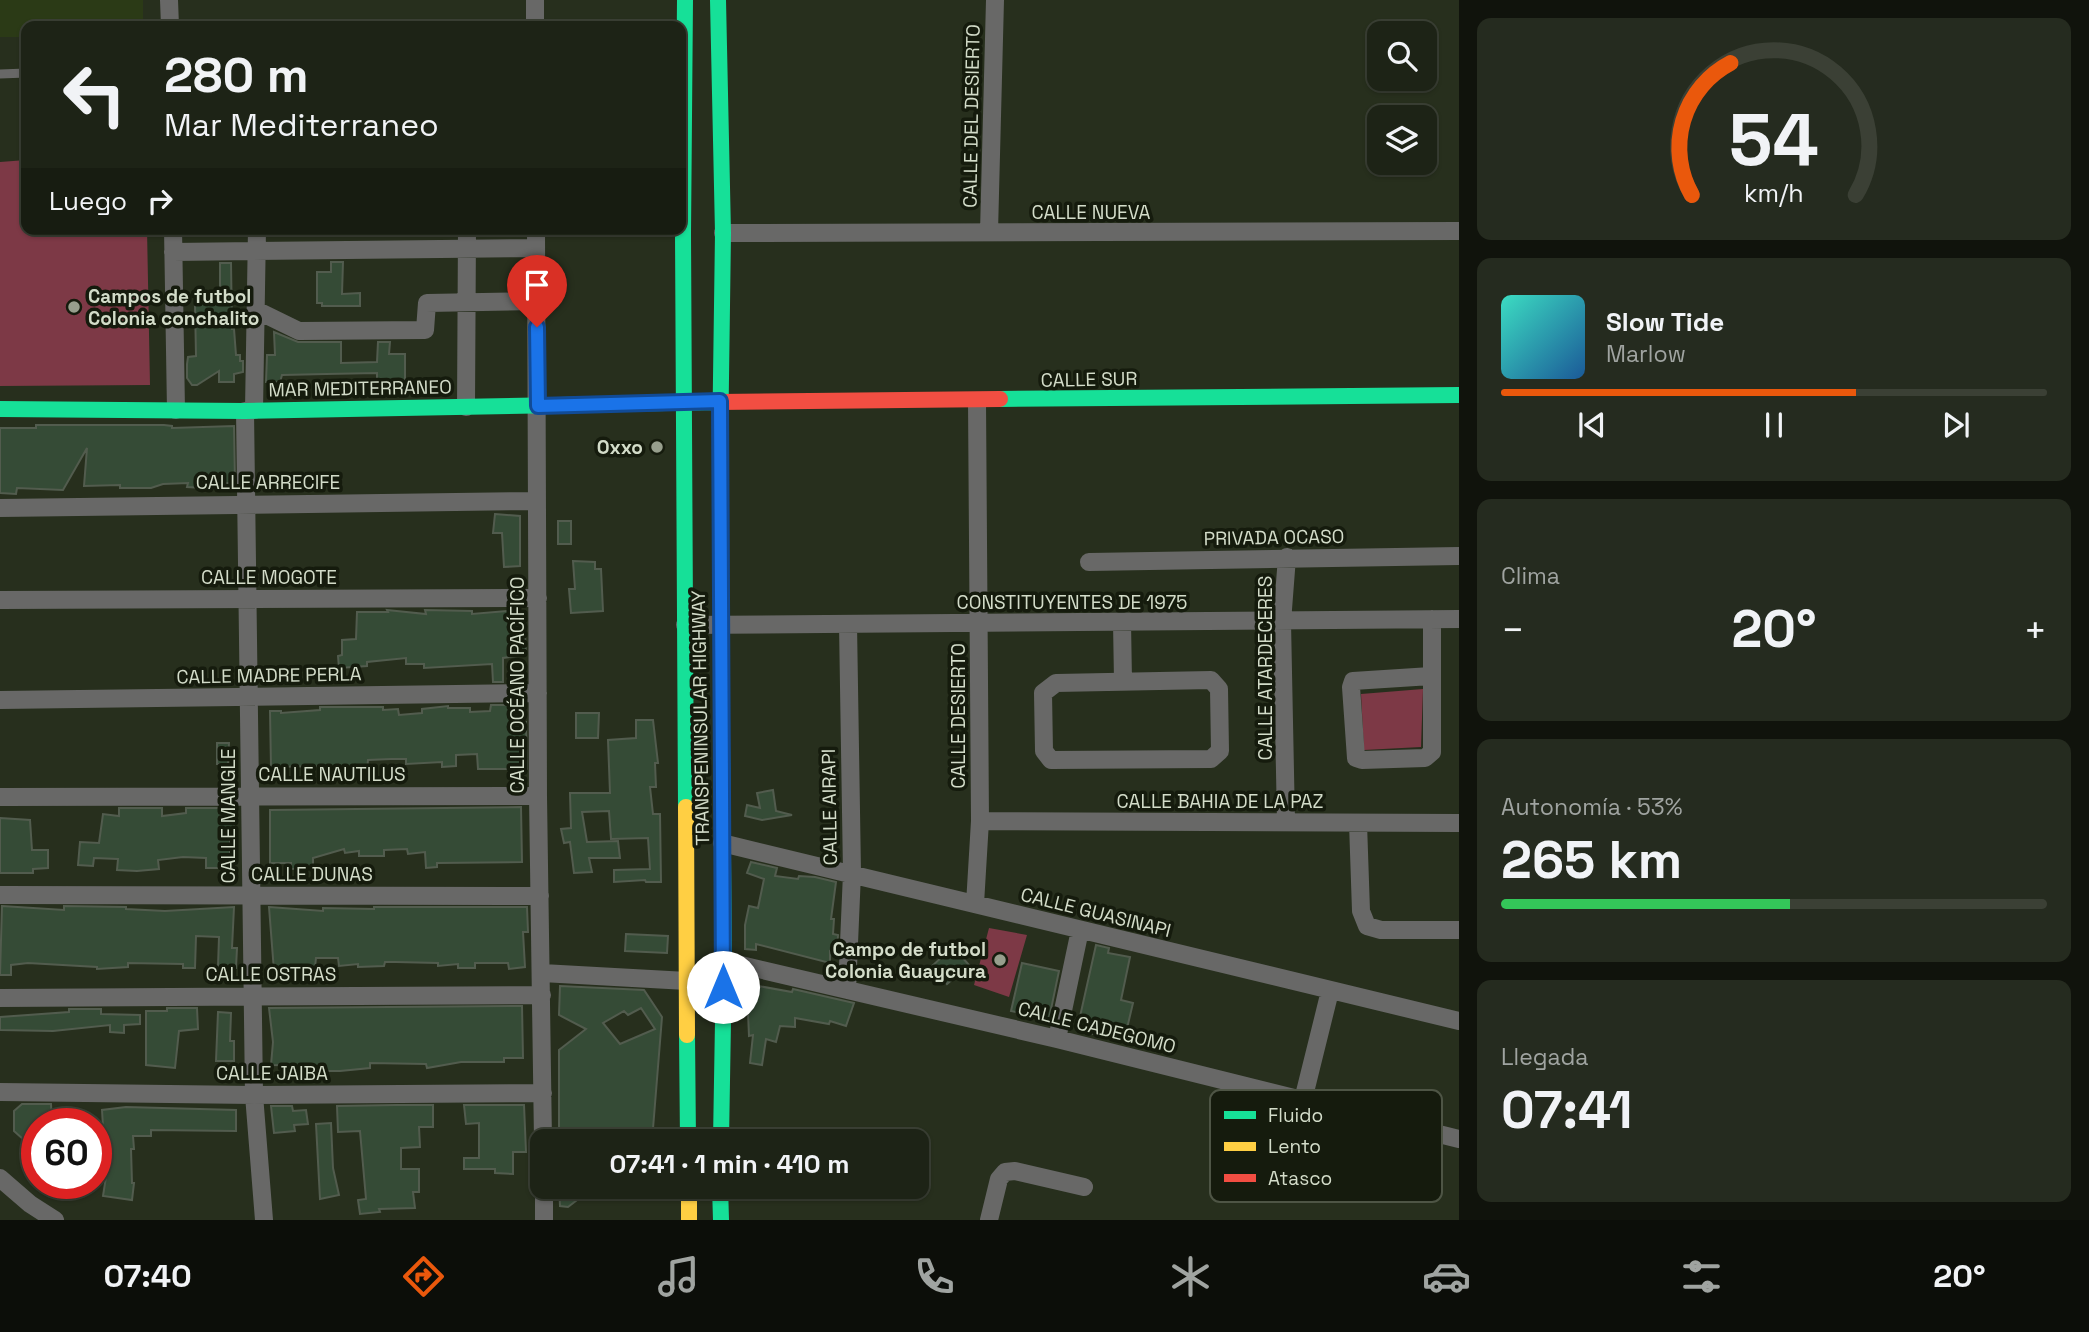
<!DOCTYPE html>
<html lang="es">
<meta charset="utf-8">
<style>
:root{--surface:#1d2316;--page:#252b1f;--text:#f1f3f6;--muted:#a0a4a1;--line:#3b4035;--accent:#ea580c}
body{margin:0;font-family:"Space Grotesk",sans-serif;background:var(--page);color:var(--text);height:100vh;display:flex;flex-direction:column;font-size:26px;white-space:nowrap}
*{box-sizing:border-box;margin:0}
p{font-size:23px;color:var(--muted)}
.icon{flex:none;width:38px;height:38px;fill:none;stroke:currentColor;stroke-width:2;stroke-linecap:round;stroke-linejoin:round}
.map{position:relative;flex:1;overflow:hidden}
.drawer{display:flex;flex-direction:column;gap:18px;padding:18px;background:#10130c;width:630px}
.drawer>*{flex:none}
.guide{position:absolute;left:21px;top:21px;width:665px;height:214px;border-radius:14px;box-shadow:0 2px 5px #0004,0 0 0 2px var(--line);background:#1d2316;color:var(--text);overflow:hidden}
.buttons{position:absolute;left:1367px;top:21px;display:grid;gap:14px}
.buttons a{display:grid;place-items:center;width:70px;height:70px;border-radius:14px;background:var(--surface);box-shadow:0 2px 5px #0004,0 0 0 2px var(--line);font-size:35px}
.speed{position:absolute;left:21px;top:1108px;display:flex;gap:14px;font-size:35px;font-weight:700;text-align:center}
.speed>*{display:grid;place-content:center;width:91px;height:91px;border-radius:50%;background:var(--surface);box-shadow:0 2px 5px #0004,0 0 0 2px var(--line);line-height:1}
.speed .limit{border:10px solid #d22;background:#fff;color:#111}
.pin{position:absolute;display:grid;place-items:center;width:60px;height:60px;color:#fff;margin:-72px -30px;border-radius:50% 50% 50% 0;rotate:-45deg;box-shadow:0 0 7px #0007}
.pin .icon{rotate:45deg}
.me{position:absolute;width:77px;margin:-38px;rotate:0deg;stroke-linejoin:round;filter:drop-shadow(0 0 5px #0008)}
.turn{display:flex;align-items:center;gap:24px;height:147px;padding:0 28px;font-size:32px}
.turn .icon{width:91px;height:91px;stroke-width:2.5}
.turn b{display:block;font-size:49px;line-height:60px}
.then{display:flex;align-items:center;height:66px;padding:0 28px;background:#0003;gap:14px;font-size:26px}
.big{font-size:52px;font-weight:700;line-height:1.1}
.drawer .tile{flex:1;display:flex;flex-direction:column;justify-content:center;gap:10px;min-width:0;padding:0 24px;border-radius:14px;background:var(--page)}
.drawer .dial{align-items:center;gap:0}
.dial svg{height:182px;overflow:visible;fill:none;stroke:var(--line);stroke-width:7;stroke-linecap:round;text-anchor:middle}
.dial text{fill:var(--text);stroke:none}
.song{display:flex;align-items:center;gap:21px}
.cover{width:84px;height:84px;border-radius:10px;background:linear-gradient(135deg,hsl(170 70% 55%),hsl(210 70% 35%))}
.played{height:7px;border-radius:4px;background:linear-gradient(90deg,var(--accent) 65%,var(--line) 65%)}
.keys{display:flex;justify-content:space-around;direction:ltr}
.heat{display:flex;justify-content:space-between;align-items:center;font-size:38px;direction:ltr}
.charge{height:10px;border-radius:5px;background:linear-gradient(90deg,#34c759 53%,var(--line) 0)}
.trip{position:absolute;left:530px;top:1129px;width:399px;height:70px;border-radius:14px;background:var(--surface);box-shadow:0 2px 5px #0004,0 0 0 2px var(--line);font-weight:700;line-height:70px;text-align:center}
.menu{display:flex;height:112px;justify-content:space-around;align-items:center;background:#0c0e09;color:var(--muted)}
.menu .icon{width:49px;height:49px}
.menu .selected{color:var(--accent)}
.menu b{font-size:32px;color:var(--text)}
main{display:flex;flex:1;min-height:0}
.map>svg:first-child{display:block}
.built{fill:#2b3a16}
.green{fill:#7d3946}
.building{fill:#354b36;stroke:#525c4e;stroke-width:2;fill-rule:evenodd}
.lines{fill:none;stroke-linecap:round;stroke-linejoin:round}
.lane{stroke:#686867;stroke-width:9}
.street{stroke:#686867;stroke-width:18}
.fast{stroke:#16e098;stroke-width:16}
.slow{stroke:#ffcf43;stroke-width:16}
.jam{stroke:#f24e42;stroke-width:16}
.route-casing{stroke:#114b97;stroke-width:18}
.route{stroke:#1a73e8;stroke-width:12}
.poi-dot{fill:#979f8d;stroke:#151b0d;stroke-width:2.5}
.labels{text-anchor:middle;stroke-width:7;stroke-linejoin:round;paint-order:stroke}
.street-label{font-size:19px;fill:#d3dcc9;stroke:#151b0d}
.poi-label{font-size:19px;font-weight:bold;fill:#d3dcc9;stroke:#151b0d;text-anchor:end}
.key{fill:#151b0d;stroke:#4e5545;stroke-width:2}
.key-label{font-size:19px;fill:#d3dcc9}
</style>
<main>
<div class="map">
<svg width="1459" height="1220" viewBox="0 0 1459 1220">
<rect width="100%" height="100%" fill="#272f1d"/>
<path class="built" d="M0,0H143V26H26V37H0Z"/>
<path class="green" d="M26,160V229H147L150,385L0,386V162Z
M1423,689L1421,747L1364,750L1361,694Z
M989,928L1027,935L1009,997L974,985Z"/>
<path class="building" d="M331,262H343L342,294L360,293V306H322V303H317V272H331Z
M220,263H231L232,329H234L236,355H240V361H243V372L234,374V382H219V371L197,385H192L187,378V364L188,357L196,356L195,304H198L197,299L220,297Z
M274,332L298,342H341V363L377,362L378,342H390L389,354H405V380H377V373L326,374L282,375L280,382H266L267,355H275Z
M36,425H164L172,426V428L234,426L235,483H204V488L187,487L188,483L163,484L151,488H120V485L84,486L87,448L63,490L17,488L16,494L0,493V428H36Z
M495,514L520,516V566L504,567L502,533H493Z
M558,521H571V544H558Z
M573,561L595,562V569H601L603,611L571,613L569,589H575Z
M387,610L426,614L425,610L472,611V614L518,610L520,636L525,635L526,655L503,658V682H493L492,664L424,668V664H406V658L367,662V666L339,668L338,656L342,655V640L356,639L357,612H388Z
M491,705H515L514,723L526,722L527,769H478L477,754L456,755V766L442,767V762L406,764V759H391L368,760L367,771H354V766L331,770H321V766L271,767L270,711H281V713L320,710V707H383V710L398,709L399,715L422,713V709L448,706V708H470V712L490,711Z
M576,713H599L598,738H576Z
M636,720H653L658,763H655L656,787H650L653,814H660L661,882H646L645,880L614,882V870L650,869L648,838L611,839L609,811L582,812L587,842L618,841L620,858H589L592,872L574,873L570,842L564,843L561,829L571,828L570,793H610L608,740L636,738Z
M217,743H229L228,764H217Z
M773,790L776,811L792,815L762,820L745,816L747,805L760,808L757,793Z
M521,807L522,862L437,863V867L426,868L425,852L408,854L407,849L384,850V856H359V851L345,853L344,849L313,858V868L291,869V863H270V810Z
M119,808H162V816L186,813V808H234V832H230V868H206V858L183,857L158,860L159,869L137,871L117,870L118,859L94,858L93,866L78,865L80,842L99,843L103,814L119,816Z
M0,818L30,820L32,850H48V868L33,869V873H0Z
M751,862L777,868L775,876L798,879L799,876L815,877L836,882L831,919H834L833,934L838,935L837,952L830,951V963L756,944V950L745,949V925L749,906L758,908L764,879L747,873Z
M2,906L64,910V906L126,907V909L165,911L234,907L232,948H237L236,968L218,967L219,937L196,936L195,968H183V964L128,963V967L97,969V967L28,963L11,965V975H0Z
M269,907L323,911V908L374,909V907H527L528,932H523L525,967L509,969L508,963H475V968H458V964L438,966V963L396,962H385L384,966L358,967V964L339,966L338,958H316L315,967L300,966V970L274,971Z
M626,934L668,936L667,953L625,951Z
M1096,945L1109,948L1108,953L1130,957L1121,1000L1133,1003L1124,1041L1077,1030Z
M953,947L969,965L947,984L932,966Z
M1022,963L1059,971L1049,1019L1011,1011Z
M753,985L792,992L793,989L854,1003L846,1026L830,1021L829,1024L795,1018V1027L780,1026L776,1042L766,1039L762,1065L750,1063L753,1035L749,1036L748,1013Z
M560,986L644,990L662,1017L652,1141H559V1050L586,1029L559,1015ZM641,1008L655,1029L620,1044L603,1023L624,1011L628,1015Z
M522,1006L523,1058H504V1062H461L427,1068L426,1064L370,1063V1068L340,1071H323V1066L271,1065L273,1042L269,1008Z
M167,1008H197L198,1029L179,1031L175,1068L146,1065V1011H167Z
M69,1009H101V1014L140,1015V1024L124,1025V1033L110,1032V1025L53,1031L0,1030V1017L69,1012Z
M218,1012L231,1013L230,1041H234V1061H216Z
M22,1104H51L52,1124H37V1140H24L14,1131V1111Z
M396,1105H433V1127H419L420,1147L401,1148V1169H419V1192H413L415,1208L379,1209L380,1212L360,1214L358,1200L366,1199L360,1131L338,1132L337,1106Z
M464,1105H524L526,1152H513V1174L495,1173V1169H464V1158H479V1123L466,1124Z
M271,1106H292L293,1111L306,1110L308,1124L294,1125L295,1131L274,1133Z
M126,1107L236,1110V1131L151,1130V1136H133L134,1149H131L132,1183H134L132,1200L103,1196L106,1177L102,1110Z
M331,1123L333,1168L339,1195L320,1199L316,1124Z
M559,1186H574L581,1197L568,1207L560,1206Z"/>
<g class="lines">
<path class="lane" d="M0,74L26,73"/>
<path class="street" d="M169,0L170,26
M535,0V26
M173,229L176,410
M536,229L538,796L543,1141
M989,232L995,0
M723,233L1459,231
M173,252L536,248
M256,310L299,331L425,330L427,303L537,301
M466,407L467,229
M254,410L257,229
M245,411L254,1095L264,1220
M0,508L536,501
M1089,562L1459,556
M0,600L538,598
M1122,622L1123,681
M685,625L1459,619
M1431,676L1353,681L1351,687L1356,758L1362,760L1425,758L1432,752V619
M1211,680L1219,689L1220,751L1211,759L1051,760L1044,751L1043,693L1056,683Z
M0,700L538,693
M0,797L538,796
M980,821L1459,823
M1286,822L1282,622L1287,557
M1358,823L1361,911L1367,926L1381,930H1459
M722,843L1459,1021
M0,895L540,896
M975,904L980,821L977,401
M724,961L1057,1039L1459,1139
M542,973L687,981
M847,990L852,873L848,624
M0,998L542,995
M1057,1039L1080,930
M0,1092L254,1095L543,1093
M1303,1100L1330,991
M0,1178L30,1204L55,1220
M544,1186V1220
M989,1220L999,1179L1005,1172L1015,1171L1084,1187"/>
<path class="fast" d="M685,0L683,233L686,807
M718,0L723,233L720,451
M1000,399L1459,395
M0,409L245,411L718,402
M687,1035L688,1141
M721,1141L724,961L722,746
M720,1186L721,1220"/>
<path class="slow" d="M720,451L722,746
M686,807L687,1035
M689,1186V1220"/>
<path class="jam" d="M718,402L1000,399"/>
</g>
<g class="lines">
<defs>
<path id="route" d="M537,327L538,406L720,401L723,987"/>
</defs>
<use href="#route" class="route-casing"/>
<use href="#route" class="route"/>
</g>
<g class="poi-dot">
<circle cx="74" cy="307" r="7"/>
<circle cx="657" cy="447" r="7"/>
<circle cx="1000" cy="960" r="7"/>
</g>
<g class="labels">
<g class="street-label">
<text transform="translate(971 116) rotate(-89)" y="7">CALLE DEL DESIERTO</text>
<text x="1091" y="219">CALLE NUEVA</text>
<text transform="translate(1089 379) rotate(-1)" y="7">CALLE SUR</text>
<text transform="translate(360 388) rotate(-1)" y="7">MAR MEDITERRANEO</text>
<text x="268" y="489">CALLE ARRECIFE</text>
<text transform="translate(1274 537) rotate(-1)" y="7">PRIVADA OCASO</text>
<text x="269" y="584">CALLE MOGOTE</text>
<text x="1072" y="609">CONSTITUYENTES DE 1975</text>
<text transform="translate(1265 668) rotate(-90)" y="7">CALLE ATARDECERES</text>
<text transform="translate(269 675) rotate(-1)" y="7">CALLE MADRE PERLA</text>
<text transform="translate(517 685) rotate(-90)" y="7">CALLE OCÉANO PACÍFICO</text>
<text transform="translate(958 716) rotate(-90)" y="7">CALLE DESIERTO</text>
<text transform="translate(700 718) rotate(-91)" y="7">TRANSPENINSULAR HIGHWAY</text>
<text x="332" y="781">CALLE NAUTILUS</text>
<text x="1220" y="808">CALLE BAHIA DE LA PAZ</text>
<text transform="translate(829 807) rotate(-91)" y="7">CALLE AIRAPI</text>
<text transform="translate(228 816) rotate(-90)" y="7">CALLE MANGLE</text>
<text x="312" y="881">CALLE DUNAS</text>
<text transform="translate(1096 912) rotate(14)" y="7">CALLE GUASINAPI</text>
<text x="271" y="981">CALLE OSTRAS</text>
<text transform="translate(1097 1027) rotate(14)" y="7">CALLE CADEGOMO</text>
<text x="272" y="1080">CALLE JAIBA</text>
</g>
<g class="poi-label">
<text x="88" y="303" text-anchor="start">Campos de futbol<tspan x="88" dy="22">Colonia conchalito</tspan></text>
<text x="643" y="454">Oxxo</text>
<text x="986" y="956">Campo de futbol<tspan x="986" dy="22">Colonia Guaycura</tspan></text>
</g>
</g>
<rect x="1210" y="1090" width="232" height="112" rx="10" class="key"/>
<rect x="1224" y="1111" width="32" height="8" fill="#16e098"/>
<rect x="1224" y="1142" width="32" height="9" fill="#ffcf43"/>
<rect x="1224" y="1174" width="32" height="8" fill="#f24e42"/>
<g class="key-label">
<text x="1268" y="1122">Fluido</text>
<text x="1268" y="1153">Lento</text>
<text x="1268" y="1185">Atasco</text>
</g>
</svg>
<div class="buttons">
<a><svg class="icon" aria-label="search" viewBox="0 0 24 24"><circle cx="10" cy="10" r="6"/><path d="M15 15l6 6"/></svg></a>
<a><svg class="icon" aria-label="layers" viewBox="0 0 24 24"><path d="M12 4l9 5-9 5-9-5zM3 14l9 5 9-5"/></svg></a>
</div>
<div class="speed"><div class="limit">60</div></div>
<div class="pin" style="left:537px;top:327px;background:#d93025"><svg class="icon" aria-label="arrive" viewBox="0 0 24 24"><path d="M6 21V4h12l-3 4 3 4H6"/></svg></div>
<svg class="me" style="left:723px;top:987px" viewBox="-20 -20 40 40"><circle r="19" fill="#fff"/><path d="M0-13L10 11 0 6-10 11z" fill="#1a73e8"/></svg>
<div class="trip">07:41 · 1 min · 410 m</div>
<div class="guide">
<div class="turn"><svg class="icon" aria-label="left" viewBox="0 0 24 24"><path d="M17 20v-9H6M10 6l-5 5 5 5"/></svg><div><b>280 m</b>Mar Mediterraneo</div></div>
<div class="then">Luego<svg class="icon" aria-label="right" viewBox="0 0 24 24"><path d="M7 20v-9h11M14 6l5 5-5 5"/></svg></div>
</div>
</div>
<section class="drawer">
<div class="tile dial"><svg viewBox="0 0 100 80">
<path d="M14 69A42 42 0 1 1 86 69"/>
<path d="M14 69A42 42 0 0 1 31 11" stroke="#ea580c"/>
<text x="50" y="56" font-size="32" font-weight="700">54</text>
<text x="50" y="72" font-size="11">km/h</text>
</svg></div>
<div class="tile">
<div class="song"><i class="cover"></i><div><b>Slow Tide</b><p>Marlow</p></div></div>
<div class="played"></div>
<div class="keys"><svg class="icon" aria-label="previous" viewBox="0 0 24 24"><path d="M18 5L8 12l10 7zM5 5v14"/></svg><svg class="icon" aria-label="pause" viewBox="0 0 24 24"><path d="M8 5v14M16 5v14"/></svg><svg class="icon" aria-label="next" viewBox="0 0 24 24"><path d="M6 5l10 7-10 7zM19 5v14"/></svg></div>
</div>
<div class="tile"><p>Clima</p>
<div class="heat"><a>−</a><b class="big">20°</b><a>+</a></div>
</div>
<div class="tile"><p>Autonomía · 53%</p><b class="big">265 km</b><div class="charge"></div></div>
<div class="tile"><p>Llegada</p><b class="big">07:41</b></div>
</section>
</main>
<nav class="menu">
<b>07:40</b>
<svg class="icon selected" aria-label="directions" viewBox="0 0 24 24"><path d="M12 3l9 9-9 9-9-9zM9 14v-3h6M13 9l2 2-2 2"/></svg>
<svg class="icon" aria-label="music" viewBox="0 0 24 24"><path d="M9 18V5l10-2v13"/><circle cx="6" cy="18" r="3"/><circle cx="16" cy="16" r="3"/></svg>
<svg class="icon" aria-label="phone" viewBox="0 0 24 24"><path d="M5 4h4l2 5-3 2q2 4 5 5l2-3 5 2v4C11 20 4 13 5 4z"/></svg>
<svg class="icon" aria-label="climate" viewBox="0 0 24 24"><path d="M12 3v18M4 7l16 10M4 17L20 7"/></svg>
<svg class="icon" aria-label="car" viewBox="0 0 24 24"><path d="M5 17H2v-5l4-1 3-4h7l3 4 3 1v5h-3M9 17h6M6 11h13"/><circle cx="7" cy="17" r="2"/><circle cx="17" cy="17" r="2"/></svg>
<svg class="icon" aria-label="filters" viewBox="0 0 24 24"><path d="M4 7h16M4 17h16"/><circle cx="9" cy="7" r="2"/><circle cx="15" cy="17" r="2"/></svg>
<b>20°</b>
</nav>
